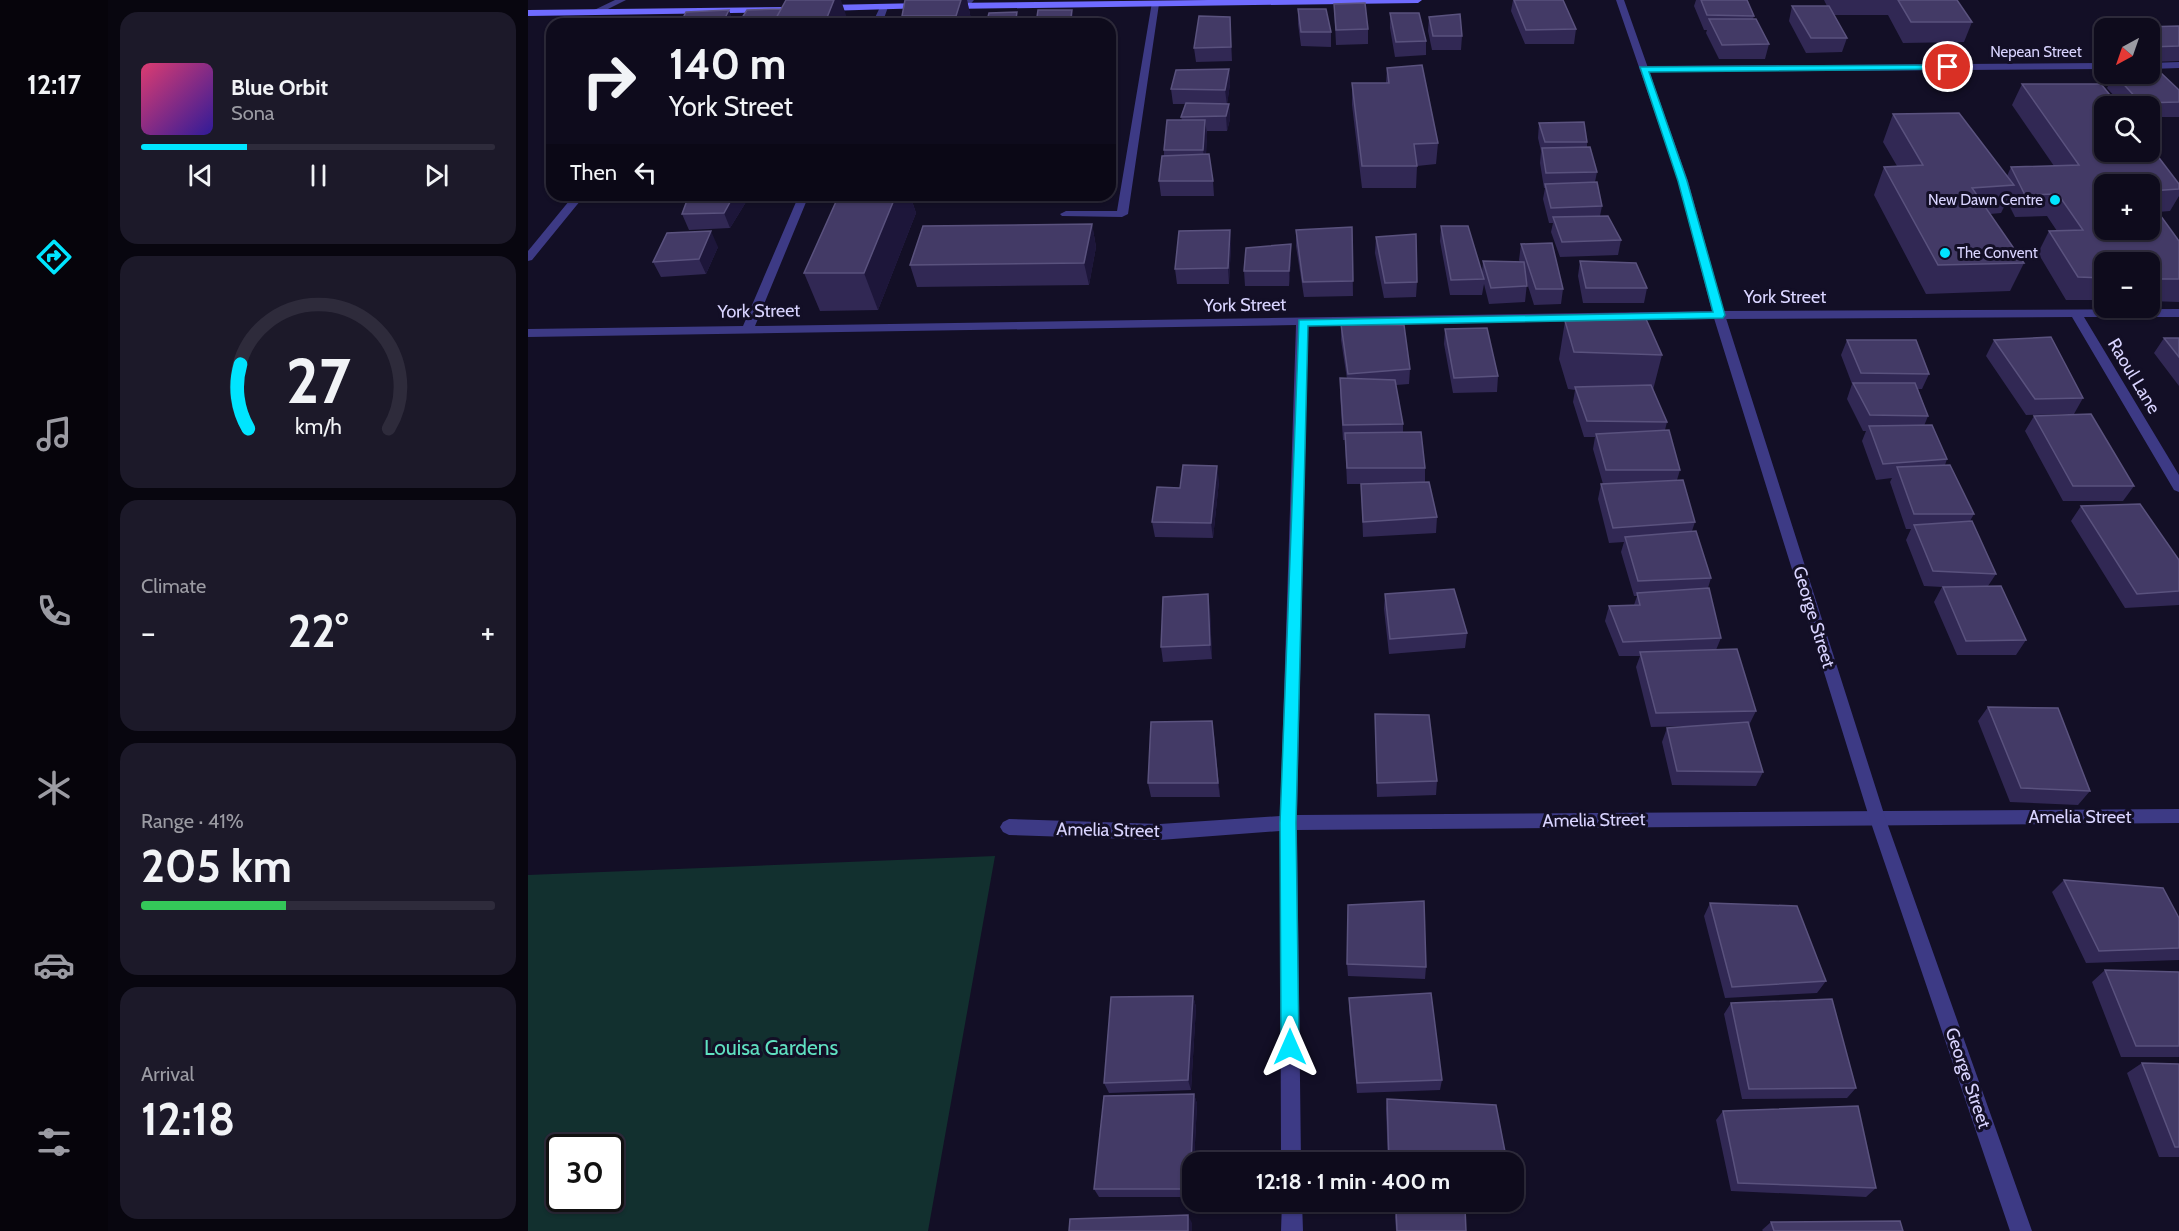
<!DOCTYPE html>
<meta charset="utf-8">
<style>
:root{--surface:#0e0b1c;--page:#1c1929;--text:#f1f3f6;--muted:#9b9ba3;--line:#2e2b3b;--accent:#00e5ff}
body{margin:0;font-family:Cabin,sans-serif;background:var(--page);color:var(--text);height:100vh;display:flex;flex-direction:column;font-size:22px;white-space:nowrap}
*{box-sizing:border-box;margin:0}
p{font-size:20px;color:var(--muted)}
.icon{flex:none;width:33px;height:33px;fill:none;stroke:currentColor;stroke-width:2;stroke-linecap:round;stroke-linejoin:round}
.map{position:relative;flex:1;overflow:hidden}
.side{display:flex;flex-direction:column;gap:12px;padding:12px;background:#08060f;width:420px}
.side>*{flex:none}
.banner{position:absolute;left:18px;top:18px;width:570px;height:183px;border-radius:18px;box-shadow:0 2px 4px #0004,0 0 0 2px var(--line);background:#0e0b1c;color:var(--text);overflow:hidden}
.needle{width:39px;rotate:220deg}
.buttons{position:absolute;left:1566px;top:18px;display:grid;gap:12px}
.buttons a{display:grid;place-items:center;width:66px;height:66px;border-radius:12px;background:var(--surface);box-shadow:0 2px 4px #0004,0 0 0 2px var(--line);font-size:30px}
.speed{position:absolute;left:18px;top:1134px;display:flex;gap:12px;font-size:30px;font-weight:700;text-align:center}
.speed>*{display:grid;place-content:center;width:78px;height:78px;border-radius:50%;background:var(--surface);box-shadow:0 2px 4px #0004,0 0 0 2px var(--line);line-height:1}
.speed .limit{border:3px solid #111;border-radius:9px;background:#fff;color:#111}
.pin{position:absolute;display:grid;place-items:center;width:51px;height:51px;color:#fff;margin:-26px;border:3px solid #fff;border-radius:50%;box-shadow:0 2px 6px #0007}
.me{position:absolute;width:66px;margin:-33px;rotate:0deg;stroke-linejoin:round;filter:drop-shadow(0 0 4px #0008)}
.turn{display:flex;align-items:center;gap:21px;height:126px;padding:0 24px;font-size:27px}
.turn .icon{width:78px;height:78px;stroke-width:2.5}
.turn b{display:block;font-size:42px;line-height:51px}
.then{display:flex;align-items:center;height:57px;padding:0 24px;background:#0003;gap:12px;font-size:22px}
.big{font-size:45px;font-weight:700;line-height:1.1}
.side .tile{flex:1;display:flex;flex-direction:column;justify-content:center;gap:9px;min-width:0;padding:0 21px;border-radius:18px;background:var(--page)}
.side .dial{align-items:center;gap:0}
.dial svg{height:156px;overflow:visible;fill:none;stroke:var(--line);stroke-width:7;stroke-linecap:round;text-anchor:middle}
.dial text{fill:var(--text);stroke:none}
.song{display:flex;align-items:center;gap:18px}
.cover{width:72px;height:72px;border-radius:9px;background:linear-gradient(135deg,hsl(340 70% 55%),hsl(250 70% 35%))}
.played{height:6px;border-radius:3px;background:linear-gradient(90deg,var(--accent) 30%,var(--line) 30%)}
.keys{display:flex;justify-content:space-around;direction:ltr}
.heat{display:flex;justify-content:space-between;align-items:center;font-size:33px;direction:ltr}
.charge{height:9px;border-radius:4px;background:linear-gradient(90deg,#34c759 41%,var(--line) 0)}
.trip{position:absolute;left:654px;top:1152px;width:342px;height:60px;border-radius:18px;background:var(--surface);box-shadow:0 2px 4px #0004,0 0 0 2px var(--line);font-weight:700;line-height:60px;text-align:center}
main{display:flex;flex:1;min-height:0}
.tabs{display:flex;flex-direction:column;width:108px;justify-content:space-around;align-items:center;background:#06040b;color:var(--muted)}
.tabs .icon{width:42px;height:42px}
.tabs .selected{color:var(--accent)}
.tabs b{font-size:27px;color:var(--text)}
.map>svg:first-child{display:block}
.green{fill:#12302f;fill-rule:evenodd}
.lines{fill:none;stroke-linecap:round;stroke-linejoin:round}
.minor{fill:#3d3a85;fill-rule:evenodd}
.tertiary{fill:#3d3a85;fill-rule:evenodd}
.secondary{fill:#6f6bff;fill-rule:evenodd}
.wall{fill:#312854;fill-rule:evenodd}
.shaded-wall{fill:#1d163a}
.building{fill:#433a66;stroke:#5a527e;stroke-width:1.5}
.route{fill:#00e5ff;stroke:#0095a6;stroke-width:1.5}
.poi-dot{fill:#00e5ff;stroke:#130f26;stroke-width:2}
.labels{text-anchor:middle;stroke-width:6;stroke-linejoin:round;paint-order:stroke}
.far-street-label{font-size:15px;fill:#d9d4ff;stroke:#130f26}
.far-poi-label{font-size:15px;fill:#d9d4ff;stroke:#130f26;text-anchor:end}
.street-label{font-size:18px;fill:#d9d4ff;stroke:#130f26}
.near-park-label{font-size:21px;fill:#5fe0c0;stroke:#130f26}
</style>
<main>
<nav class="tabs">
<b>12:17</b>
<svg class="icon selected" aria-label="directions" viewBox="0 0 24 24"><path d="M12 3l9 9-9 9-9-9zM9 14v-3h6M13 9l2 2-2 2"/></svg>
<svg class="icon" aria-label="music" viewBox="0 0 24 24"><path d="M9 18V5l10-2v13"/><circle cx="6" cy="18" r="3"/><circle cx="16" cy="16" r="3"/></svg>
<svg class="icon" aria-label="phone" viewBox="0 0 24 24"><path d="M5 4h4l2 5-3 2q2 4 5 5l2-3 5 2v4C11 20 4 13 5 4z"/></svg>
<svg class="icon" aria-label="climate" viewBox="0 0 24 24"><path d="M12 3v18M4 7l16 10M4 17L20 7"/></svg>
<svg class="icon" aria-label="car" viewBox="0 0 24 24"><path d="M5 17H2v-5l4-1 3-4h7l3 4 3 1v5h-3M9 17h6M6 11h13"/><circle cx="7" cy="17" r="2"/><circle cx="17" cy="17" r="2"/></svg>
<svg class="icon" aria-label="filters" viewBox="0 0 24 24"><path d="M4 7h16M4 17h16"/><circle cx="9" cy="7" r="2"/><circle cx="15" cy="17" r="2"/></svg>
</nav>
<section class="side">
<div class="tile">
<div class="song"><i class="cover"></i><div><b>Blue Orbit</b><p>Sona</p></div></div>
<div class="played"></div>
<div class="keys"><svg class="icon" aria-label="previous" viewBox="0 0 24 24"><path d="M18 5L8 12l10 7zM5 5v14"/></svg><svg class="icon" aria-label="pause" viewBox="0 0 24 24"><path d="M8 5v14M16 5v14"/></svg><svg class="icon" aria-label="next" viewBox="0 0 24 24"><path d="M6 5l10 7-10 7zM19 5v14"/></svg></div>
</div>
<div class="tile dial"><svg viewBox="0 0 100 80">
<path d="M14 69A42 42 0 1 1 86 69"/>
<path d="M14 69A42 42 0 0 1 10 36" stroke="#00e5ff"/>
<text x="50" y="56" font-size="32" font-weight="700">27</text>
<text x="50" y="72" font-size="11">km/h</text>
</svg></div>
<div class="tile"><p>Climate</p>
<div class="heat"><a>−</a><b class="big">22°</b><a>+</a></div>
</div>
<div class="tile"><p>Range · 41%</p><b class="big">205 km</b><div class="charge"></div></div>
<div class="tile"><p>Arrival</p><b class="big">12:18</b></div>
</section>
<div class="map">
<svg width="1651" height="1231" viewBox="0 0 1651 1231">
<rect width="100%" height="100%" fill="#130f26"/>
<path class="green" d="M467,856L400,1231H0V875ZM32,1148H82V1198H32Z"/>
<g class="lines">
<path class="minor" d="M87,0H98L70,14L62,12Z
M438,0H446L439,8L435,5Z
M624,2L631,4L600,214L594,217L534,216L532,214L538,211H589Z
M353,5L360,7L354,24H344Z
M1651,62V68L1622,69V63Z
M1576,63V69L1116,72L1111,69L1116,66Z
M46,195H57L4,260L0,261V251Z
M271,195H281L227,326L1191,311L1651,309V317H1556L1651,475V492L1646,490L1544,317L1191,319L780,325L769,815L1651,809V823L769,830L773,1162H753L752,831L632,840L481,835L475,832L472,827L475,822L481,819L632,824L752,816L768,325L0,337V329L215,326Z
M754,1202H774L775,1231H753Z"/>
<path class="tertiary" d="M1088,0H1096L1160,181L1197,315L1357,817L1504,1231H1482L1341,817L1185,315L1150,181Z"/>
<path class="secondary" d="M680,0H894L890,3L420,9L416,6L420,3Z
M396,3L399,4V8L297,11L293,8L297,5Z
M264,7V11L261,12L0,16V10Z"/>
</g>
<path class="wall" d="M377,0H439L444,24H376L374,16Z
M985,0H1035L1048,29L1046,44H997L983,11Z
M1168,0H1219L1226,16L1225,19L1241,44L1237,59H1191L1178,33L1179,30H1176L1166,6Z
M1296,0H1429L1444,22L1436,42L1375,43L1360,15H1306L1319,38L1314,52L1278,53L1261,21L1264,6H1299Z
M806,4L840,29V44L808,45Z
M253,9L321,24H210Z
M770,9L803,32V47L773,46L770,24Z
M862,13L898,41V55L867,57L862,28Z
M702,17L704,61L668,62L666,48Z
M901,17L934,36L933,50H904L900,31Z
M1651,26V61L1622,62V28H1578H1579Z
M1576,32V47L1572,42Z
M859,68L910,143L908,164L889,166L888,188H834L824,105V83H858Z
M701,69L702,84L699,104H701L702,119L699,131H679L678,155L685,181L686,196H633L631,181L636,156V150L654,120L653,117L657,104H645L643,89Z
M1586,74L1651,90V117H1622V106H1595L1579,88Z
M1494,84L1651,184V196L1642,211L1629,212L1651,241V302L1622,301V262H1576V300H1538L1510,253L1521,231H1529L1519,216L1487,217L1479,201L1473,213L1462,214L1496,263L1482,291L1398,294L1346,195L1356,167L1369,166L1355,142L1365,114L1479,176L1483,167L1526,166L1484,105ZM1622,184V230H1576Z
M1011,123L1059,142V147L1069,172L1067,182L1074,206L1072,216L1093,240L1090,255L1032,257L1023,232L1025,223H1021L1015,199L1017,188H1016L1012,163L1013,151L1010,138Z
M307,195H382L388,213L350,310L292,311L276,273L309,200Z
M215,197L218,202L202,228L161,230L154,214Z
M564,224L568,247L561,285L389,287L382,265Z
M913,226L954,273L955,261L992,262L991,260L993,244L1035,289L1033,304L1006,305L999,283L997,302L961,304L956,284L954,295H922L912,241Z
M824,227L825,296L776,297L768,246V230Z
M848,237L889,282L888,297L856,298L847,253Z
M703,245L701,284H649L647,269Z
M190,247L178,274L133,277L125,262Z
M763,260L761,286H717L716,271Z
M1052,261L1119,288L1116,303H1055L1050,276Z
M1037,321L1134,355L1125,390L1139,422L1137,430L1152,470L1149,480L1167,522L1164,531L1183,578L1180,588L1193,638L1188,650L1228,711L1221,725L1235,772L1228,786L1144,785L1134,742L1139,728L1163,726L1123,727L1108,667L1112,656H1091L1077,621L1081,606L1106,605L1109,596H1106L1093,552L1096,542L1081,543L1070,499L1073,484H1075L1065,449L1067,437H1056L1045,402L1047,390L1040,389L1031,359Z
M813,324L882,369L881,384L868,385L875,424V432L897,468V482L909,517L908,533L835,537L833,484H850H819L817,440H815L812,394V378L819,379L813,340Z
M917,329L970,376L969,392L925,393L916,344Z
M1636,338H1651V386L1626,353Z
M1319,340L1401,374L1394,389H1390L1400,416L1396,426L1419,459L1417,465L1446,514L1442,521L1468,574L1460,586L1498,640L1488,655H1429L1406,602L1414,587L1396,586L1378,540L1383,529H1378L1362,482L1364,478L1348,480L1334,441L1338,431H1335L1319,399L1324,384L1313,355Z
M1466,340L1555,398L1546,414L1498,415L1458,356Z
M1506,416L1606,486L1595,501H1535L1497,431Z
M691,481L685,538L627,537L624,522L652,488Z
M1553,506L1651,560V605L1597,608L1543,521Z
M857,594L939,633L937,648L861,654L856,609Z
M682,609L684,659L635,662L633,647Z
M1460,707L1562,791L1550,805L1482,802L1450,721Z
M847,714L909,781L908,795L849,797Z
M686,735L692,797H623L620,783Z
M1536,880L1651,918V960L1558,963L1524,892Z
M1182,903L1298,981L1289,993L1197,998L1176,916Z
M819,964L898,967L897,979L820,976Z
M1577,970L1651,972V1057H1593L1564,982Z
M665,996L668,1007L663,1090L581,1093L576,1083Z
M821,998L914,1080L912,1090L829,1093L821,1009Z
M1203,1003L1328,1088L1319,1098L1214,1099L1196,1014Z
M1614,1063L1651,1064V1157H1631L1599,1073Z
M666,1094L669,1104L666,1162H664V1197H571L566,1189Z
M859,1099L979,1162H860L858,1109Z
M1195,1111L1348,1188L1338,1197L1203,1191L1188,1120Z
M868,1209L938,1231H868L867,1217Z
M1243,1222L1375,1231H1235L1234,1230Z"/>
<path class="shaded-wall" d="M306,0H313L321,24H300L298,20Z
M433,0H439L444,24H430L428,16Z
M201,10L206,24H194Z
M544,10L547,24H542Z
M489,12L492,24H487Z
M701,69L702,84L699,105L697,90Z
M701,104L702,119L699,131L698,116Z
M677,120L679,135L677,165L675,150Z
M206,195H216L215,197L218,202L202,228L196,213Z
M368,195H382L388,213L350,310L336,273Z
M564,224L568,247L561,285L556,263Z
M702,230L703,245L701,284L700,268Z
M183,231L190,247L178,274L171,259Z
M763,244V260L761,286V271Z
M689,466L691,481L685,538L683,523Z
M680,594L682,609L684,659L682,645Z
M684,721L686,735L692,797L690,783Z
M665,996L668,1007L663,1090L660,1080Z
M666,1094L669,1104L666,1162H664V1196L662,1189Z
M660,1215L664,1223V1231H660Z"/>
<path class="building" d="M258,0H306L298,20L246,22Z
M377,0H433L428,16H374Z
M986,0H1035L1048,29L998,30Z
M1173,0H1219L1226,16L1179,15Z
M1370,0H1429L1444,22H1383Z
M837,3L840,29L808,30L806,4Z
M1264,6H1301L1319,38H1283Z
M253,9L246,22L247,24H210L219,10Z
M770,9H798L803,32H773Z
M201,10L194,24H152L158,12Z
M510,10H544L542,24H508Z
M489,12L487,24H458L461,13Z
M862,13H891L898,41L868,42Z
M932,14L934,36H905L901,17Z
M671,16L702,17L703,47L666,48Z
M1181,19H1228L1241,44L1194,45Z
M1651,26V46L1622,47V28H1579Z
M894,65L910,143L886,144L889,166H834L824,83H861L859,68Z
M701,69L697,90L643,89L648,70Z
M1622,73H1633L1651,90V102L1613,103L1586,74Z
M1494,84H1573L1591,106H1576V152H1622V146L1651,184V189L1622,191V184H1576V230H1622V201L1651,241V279H1622V262H1576V278L1550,277L1521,231L1555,230L1530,194L1497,195L1483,167L1551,165Z
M658,103L701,104L698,116L653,117Z
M1431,113L1486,185L1444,188L1496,263L1410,265L1356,167L1395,165L1365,114Z
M639,120H677L675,150H636Z
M1056,122L1059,142H1017L1011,123Z
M1062,147L1069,172L1018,173L1014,148Z
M681,154L685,181H631L634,156Z
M1069,182L1074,206L1023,208L1017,184Z
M161,195H206L196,213L154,214Z
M311,195H368L336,273H276Z
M1080,216L1093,240L1034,242L1025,217Z
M564,224L556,263L382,265L395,226Z
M913,226H940L956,279L923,280Z
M824,227L825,281L775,282L768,230Z
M702,230L700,268L647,269L651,231Z
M183,231L171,259L125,262L139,233Z
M888,234L889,282L857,283L848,237Z
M1024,243L1035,289H1008L993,244Z
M763,244L761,271H716L718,248Z
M955,261L996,262L999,286L963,288Z
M1052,261L1108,263L1119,288H1058Z
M1118,319L1134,355L1046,352L1037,321Z
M813,324L876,325L882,369L820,374Z
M959,328L970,376L926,378L917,329Z
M1523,337L1555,398L1507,399L1466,340Z
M1636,338H1651V357Z
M1319,340H1388L1401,374L1333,373Z
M812,378L867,380L875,424L815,425Z
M1325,383H1387L1400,416L1342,415Z
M1123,385L1139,422L1059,421L1047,387Z
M1563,414L1606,486H1545L1506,416Z
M1404,425L1419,459L1355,464L1341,426Z
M1141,430L1152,470H1078L1068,434Z
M893,432L897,468H819L817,433Z
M655,465L689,466L683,523L624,522L629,487L652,488Z
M1422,465L1446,514H1386L1369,467Z
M1155,480L1167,522L1085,528L1073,484Z
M901,482L909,517L835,522L833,484Z
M1612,504L1651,560V591L1609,594L1553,506Z
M1444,521L1468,574L1405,571L1386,525Z
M1168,531L1183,578L1110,581L1097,537Z
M1473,586L1498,640L1438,641L1415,587Z
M1181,588L1193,638L1095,642L1081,606L1112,605L1109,593Z
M926,589L939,633L862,639L857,594Z
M680,594L682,645L633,647L635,597Z
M1209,649L1228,711L1128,713L1112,652Z
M1460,707L1530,708L1562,791L1493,788Z
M847,714L901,715L909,781L849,783Z
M684,721L690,783H620L623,722Z
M1220,722L1235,772L1149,771L1139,728Z
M1536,880L1635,888L1651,918V948L1571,951Z
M896,901L898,967L819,964L820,905Z
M1182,903L1269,906L1298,981L1204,987Z
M1577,970L1651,972V1046H1608Z
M903,993L914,1080L829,1083L821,998Z
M665,996L660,1080L576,1083L583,997Z
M1304,999L1328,1088L1221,1089L1203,1003Z
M1614,1063L1651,1064V1147H1647Z
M666,1094L662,1189H566L576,1096Z
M859,1099L968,1105L979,1162H861Z
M1330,1106L1348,1188L1210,1183L1195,1111Z
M937,1208L938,1231H869L868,1209Z
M660,1215V1231H541L542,1219Z
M1372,1221L1375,1231H1246L1243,1222Z"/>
<path class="route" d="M1420,65L1424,69L1121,72L1159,181L1197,315L1195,318L780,326L768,823L771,1047L768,1053L762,1055L756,1053L753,1047L752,823L771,320L1185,312L1150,181L1112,67Z"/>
<g class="poi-dot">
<circle cx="1527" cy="200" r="6"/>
<circle cx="1417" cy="253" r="6"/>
</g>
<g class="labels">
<g class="far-street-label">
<text x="1508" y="57">Nepean Street</text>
</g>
<g class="far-poi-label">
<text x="1515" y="205">New Dawn Centre</text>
<text x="1429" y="258" text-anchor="start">The Convent</text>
</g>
<g class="street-label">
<text x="1257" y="303">York Street</text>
<text transform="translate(717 305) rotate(-1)" y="6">York Street</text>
<text transform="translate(231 311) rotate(-1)" y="6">York Street</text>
<text transform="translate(1606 376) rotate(59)" y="6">Raoul Lane</text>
<text transform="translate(1286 617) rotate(73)" y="6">George Street</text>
<text x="1552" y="823">Amelia Street</text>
<text transform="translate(1066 820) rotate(-1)" y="6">Amelia Street</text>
<text transform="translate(580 830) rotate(1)" y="6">Amelia Street</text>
<text transform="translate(1440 1078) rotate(71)" y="6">George Street</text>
</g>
<g class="near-park-label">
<text x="243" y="1055">Louisa Gardens</text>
</g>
</g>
</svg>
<div class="buttons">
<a><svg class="needle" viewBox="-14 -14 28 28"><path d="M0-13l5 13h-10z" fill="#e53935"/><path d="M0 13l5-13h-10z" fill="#9b9ba3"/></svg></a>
<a><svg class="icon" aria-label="search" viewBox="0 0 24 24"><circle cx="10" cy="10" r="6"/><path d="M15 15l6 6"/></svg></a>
<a>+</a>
<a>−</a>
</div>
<div class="speed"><div class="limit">30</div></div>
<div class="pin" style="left:1420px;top:67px;background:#d93025"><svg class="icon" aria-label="arrive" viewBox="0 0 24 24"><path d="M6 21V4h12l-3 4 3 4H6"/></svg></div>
<svg class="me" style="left:762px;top:1047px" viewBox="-20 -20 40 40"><path d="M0-17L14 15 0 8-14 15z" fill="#00e5ff" stroke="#fff" stroke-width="4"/></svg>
<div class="trip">12:18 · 1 min · 400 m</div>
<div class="banner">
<div class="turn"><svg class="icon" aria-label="right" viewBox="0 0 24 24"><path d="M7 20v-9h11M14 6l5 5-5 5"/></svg><div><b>140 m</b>York Street</div></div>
<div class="then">Then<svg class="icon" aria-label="left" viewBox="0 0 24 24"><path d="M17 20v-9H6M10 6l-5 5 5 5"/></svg></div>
</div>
</div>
</main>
